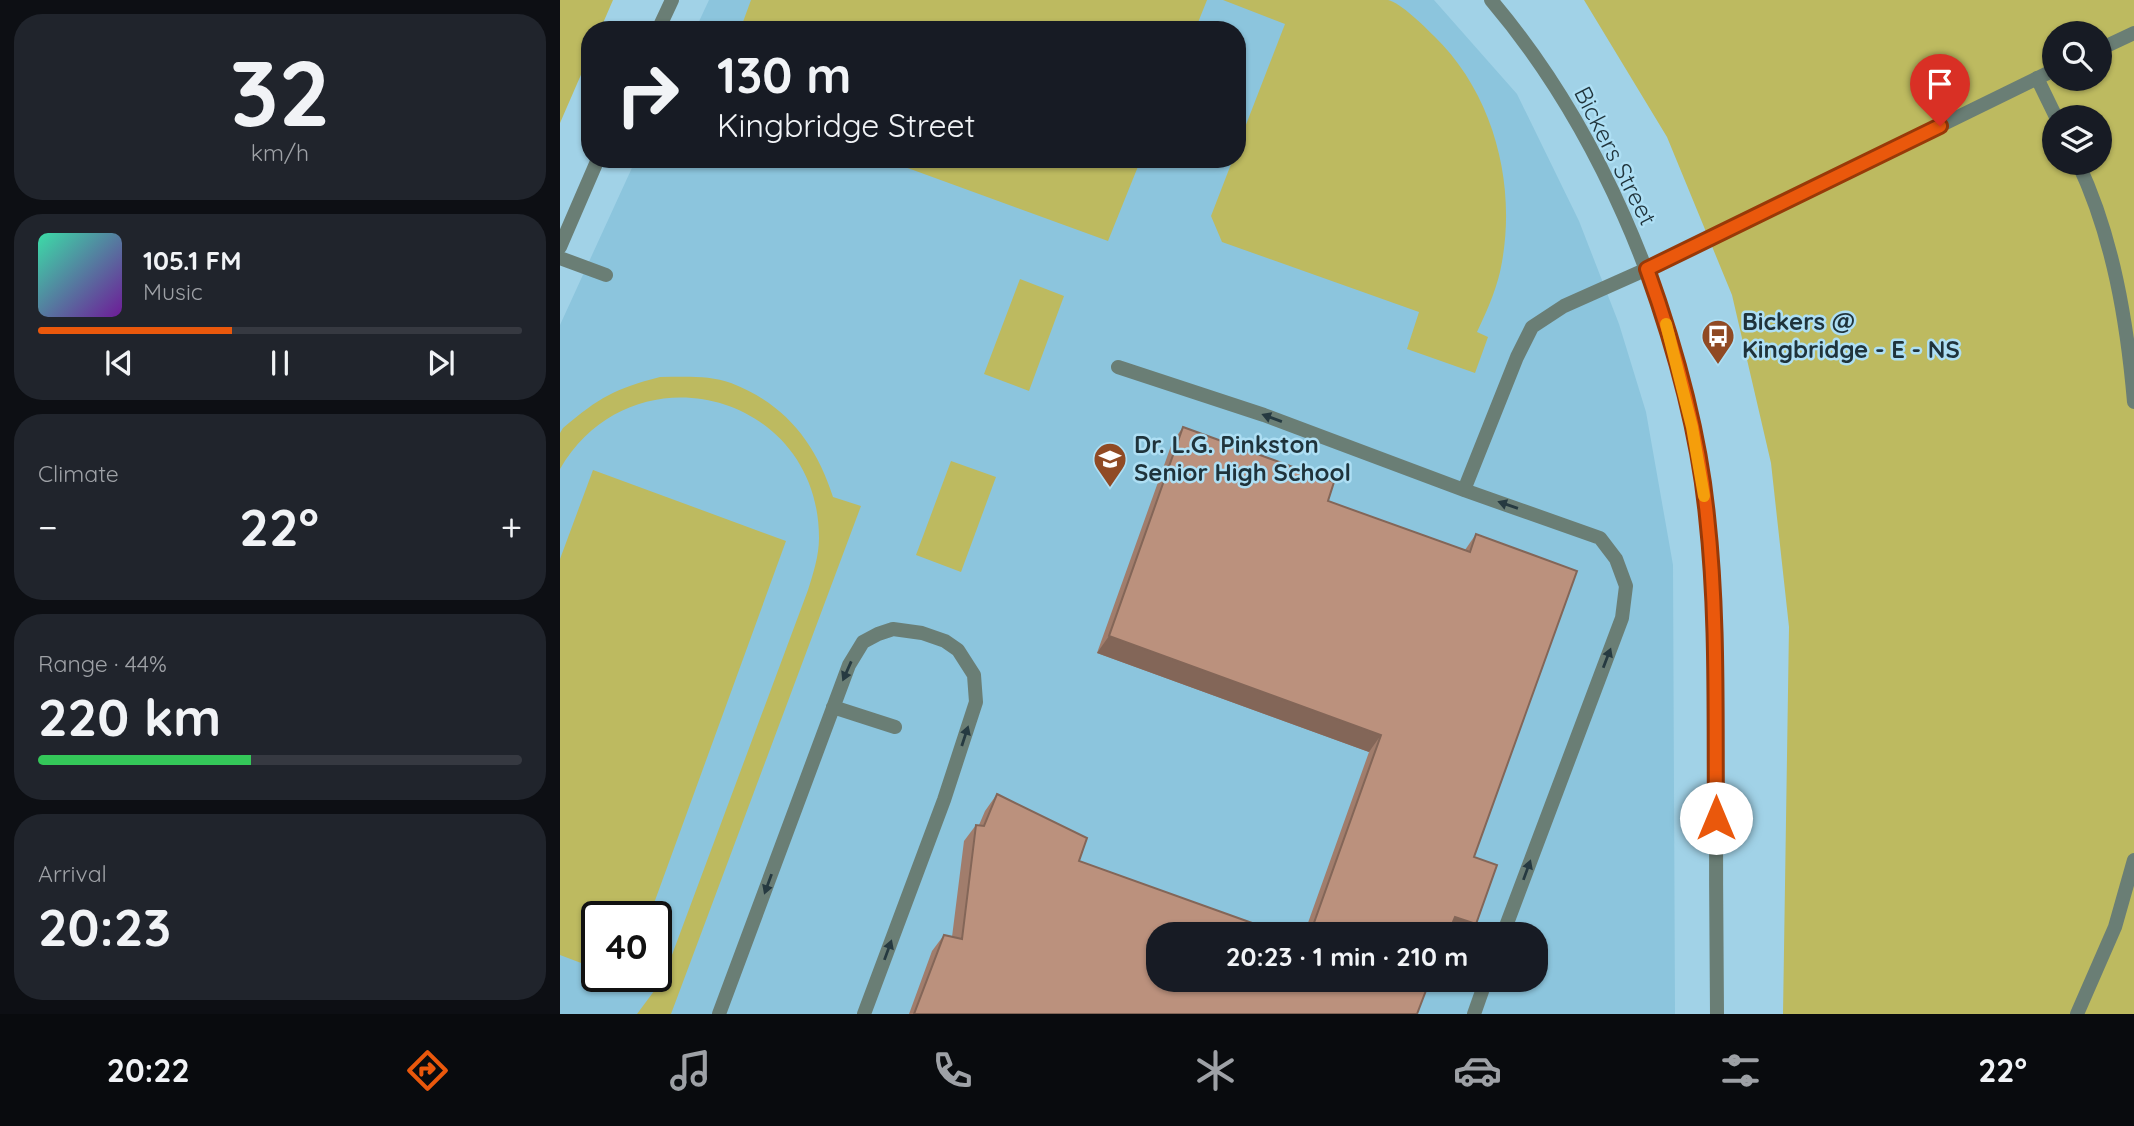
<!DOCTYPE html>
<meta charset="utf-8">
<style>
:root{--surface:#171b24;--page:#20242c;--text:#f1f3f6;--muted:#9ea1a6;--line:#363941;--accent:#ea580c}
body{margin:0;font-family:Quicksand,sans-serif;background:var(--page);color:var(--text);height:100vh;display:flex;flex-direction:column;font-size:26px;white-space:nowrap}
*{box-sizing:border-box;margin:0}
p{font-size:23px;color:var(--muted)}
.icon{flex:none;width:38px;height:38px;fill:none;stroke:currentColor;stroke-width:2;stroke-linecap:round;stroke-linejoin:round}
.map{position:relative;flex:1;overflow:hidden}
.sheet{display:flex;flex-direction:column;gap:14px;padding:14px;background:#0d0f14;width:560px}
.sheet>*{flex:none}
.banner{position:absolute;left:21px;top:21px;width:665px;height:147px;border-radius:28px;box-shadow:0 2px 5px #0004;background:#171b24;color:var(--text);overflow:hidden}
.tools{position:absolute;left:1482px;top:21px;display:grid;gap:14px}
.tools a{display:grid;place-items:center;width:70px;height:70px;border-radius:50%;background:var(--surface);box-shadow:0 2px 5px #0004;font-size:35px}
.speed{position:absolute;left:21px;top:901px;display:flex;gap:14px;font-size:35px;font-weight:700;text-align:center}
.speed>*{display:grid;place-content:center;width:91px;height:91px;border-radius:50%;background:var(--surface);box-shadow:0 2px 5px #0004;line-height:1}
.speed .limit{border:4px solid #111;border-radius:10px;background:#fff;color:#111}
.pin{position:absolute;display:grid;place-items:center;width:60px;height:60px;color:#fff;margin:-72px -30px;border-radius:50% 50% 50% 0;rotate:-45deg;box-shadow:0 0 7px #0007}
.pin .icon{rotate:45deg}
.me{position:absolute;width:77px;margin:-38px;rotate:0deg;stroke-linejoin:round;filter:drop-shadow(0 0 5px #0008)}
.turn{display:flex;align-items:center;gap:24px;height:147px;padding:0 21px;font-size:32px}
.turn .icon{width:91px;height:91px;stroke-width:2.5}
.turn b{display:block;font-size:49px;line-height:60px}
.big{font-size:52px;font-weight:800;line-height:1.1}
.sheet .widget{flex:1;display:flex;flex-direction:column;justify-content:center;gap:10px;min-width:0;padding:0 24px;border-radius:28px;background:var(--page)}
.sheet .dial{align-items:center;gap:0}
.dial b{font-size:91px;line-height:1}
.song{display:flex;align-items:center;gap:21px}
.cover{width:84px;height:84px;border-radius:10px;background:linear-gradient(135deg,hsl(160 70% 55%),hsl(280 70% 35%))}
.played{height:7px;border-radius:4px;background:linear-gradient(90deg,var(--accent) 40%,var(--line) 40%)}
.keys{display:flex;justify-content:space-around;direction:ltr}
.heat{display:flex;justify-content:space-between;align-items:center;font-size:38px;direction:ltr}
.charge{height:10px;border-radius:5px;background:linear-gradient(90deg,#34c759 44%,var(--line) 0)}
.trip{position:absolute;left:586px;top:922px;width:402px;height:70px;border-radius:28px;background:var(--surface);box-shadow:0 2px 5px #0004;font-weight:800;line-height:70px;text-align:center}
.tabs{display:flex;height:112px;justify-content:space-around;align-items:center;background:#090b0e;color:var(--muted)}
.tabs .icon{width:49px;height:49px}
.tabs .current{color:var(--accent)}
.tabs b{font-size:32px;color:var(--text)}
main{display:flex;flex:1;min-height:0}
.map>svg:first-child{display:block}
.built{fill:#8cc5dd;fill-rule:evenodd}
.green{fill:#bdba60;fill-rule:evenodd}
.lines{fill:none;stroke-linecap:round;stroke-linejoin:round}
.service{stroke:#6a7e75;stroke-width:14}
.minor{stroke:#6a7e75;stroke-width:14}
.tertiary{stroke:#6a7e75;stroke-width:14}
.wall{fill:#a17d6c}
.shaded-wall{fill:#836658}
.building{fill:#bb917d;stroke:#836658;stroke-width:2}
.oneway{fill:#263a41}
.route-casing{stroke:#983908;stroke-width:18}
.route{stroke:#ea580c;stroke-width:12}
.slow{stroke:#f59e0b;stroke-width:12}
.labels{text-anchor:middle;stroke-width:5;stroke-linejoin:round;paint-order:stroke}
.street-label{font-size:24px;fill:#1f333b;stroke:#aedff4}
.poi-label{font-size:24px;font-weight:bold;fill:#1f333b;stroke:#aedff4;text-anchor:start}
</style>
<main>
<section class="sheet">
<div class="widget dial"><b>32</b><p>km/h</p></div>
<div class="widget">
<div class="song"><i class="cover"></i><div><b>105.1 FM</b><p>Music</p></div></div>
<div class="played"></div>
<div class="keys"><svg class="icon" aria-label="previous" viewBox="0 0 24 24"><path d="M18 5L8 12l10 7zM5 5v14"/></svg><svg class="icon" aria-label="pause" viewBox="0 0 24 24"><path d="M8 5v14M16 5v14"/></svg><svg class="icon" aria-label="next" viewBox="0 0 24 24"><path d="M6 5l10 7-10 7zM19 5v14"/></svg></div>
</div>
<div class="widget"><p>Climate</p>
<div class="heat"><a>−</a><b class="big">22°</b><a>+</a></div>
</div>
<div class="widget"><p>Range · 44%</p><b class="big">220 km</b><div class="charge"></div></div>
<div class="widget"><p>Arrival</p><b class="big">20:23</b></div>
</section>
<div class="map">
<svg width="1574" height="1014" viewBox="0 0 1574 1014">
<rect width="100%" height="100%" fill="#a1d2e7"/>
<path class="built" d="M149,0H874L957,94L1019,221L1059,324L1086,412L1113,565L1115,1014H0V325L76,159H677V30H135ZM37,917H96V976H37ZM598,934H976V980H598Z"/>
<path class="green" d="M0,0H53L40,30H30V54L0,123Z
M191,0H647L635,30H180Z
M663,0C702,0 741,0 780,0C795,0 813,0 828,0C841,3 864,26 874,36C936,96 958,190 940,272C935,293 926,313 917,332L928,337L915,373L847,349L859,312L662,242L651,216L673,159H677V148L725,24Z
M1024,0H1574V1014H1223L1229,627L1211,463L1172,295L1107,137ZM1494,33H1540V79H1494ZM1494,117H1540V163H1494Z
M323,159H581L548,241Z
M460,279L504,296L469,391L424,374Z
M100,377C123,377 149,375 171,383C225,404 256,443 273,497L301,506L111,1014H77L103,979L248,590C253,574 259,556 259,538C259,393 73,344 0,469V433L3,428C40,397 54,389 100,377Z
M391,461L436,477L401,572L356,555Z
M33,470L226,541L89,917H37V969L0,955V559Z"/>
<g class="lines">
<path class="service" d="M0,258L46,275
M558,367L704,415L904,490L1040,538L1056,559L1066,586L1062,618L943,934
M904,490L957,357L972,327L1004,306L1087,269
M273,707L335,727
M159,1014L289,665L303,642L318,634L333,629L362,633L385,641L398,650L414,675L416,702L384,800L304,1014
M914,1014L926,980"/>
<path class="minor" d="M98,30L112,0
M1477,78L1496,117
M1518,163C1553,237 1567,321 1574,402
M0,247L38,159
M1517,1014L1555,927L1574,860"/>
<path class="tertiary" d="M931,0C1038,126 1109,296 1138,458C1141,478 1146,497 1147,516C1155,597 1155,677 1156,757C1156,843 1156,928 1157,1014
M1540,49L1574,33
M1087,269L1494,70"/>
</g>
<path class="wall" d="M623,427L768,501L905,550L916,534L914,857L908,934H744L809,752L537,653L612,443Z
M437,794L519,861L857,1014H349L372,951L384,935L392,937L404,841L416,825H419L425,811Z"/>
<path class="shaded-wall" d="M549,636L821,735L809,752L537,653Z
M895,917L916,924L908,934H887Z"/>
<path class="building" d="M623,427L774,482L768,501L910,552L916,534L1017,571L914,857L937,865L916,924L895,917L888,934H750L821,735L549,636Z
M437,794L527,838L519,861L723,934H598V980H870L857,1014H354L384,935L402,939L416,825L424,826Z"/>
<defs><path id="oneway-solid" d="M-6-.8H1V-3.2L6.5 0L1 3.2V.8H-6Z" transform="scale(1.75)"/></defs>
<g class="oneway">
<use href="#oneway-solid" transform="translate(712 418) rotate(-160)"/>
<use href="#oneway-solid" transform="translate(948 505) rotate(-161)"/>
<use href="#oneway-solid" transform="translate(1047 658) rotate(-69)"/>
<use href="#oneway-solid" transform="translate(287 671) rotate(114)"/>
<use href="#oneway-solid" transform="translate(405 736) rotate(-72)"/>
<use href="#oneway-solid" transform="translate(967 870) rotate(-70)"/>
<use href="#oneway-solid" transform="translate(208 884) rotate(110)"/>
<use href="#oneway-solid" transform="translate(328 950) rotate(-70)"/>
</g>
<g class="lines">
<defs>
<path id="route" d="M1156,818C1155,717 1158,616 1147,516C1139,434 1115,347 1087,269L1380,126"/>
</defs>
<use href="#route" class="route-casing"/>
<use href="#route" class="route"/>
<path class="slow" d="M1106,324L1132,427L1144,496"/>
</g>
<defs>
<symbol id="bus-pin" viewBox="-11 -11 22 30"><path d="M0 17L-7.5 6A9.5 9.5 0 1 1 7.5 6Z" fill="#904a24" stroke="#aedff4"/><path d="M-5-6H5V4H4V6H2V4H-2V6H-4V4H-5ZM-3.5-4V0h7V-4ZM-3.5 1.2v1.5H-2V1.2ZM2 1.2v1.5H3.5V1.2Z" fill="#fff"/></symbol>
<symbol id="school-pin" viewBox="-11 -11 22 30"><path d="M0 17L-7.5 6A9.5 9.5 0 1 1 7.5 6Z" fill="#904a24" stroke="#aedff4"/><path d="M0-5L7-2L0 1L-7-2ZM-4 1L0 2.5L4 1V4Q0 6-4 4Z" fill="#fff"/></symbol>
</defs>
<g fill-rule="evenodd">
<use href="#bus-pin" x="1139" y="317" width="38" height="52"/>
<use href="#school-pin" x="531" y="440" width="38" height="52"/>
</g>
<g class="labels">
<g class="street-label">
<text transform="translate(1055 156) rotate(63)" y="8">Bickers Street</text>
</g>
<g class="poi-label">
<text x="1182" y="330">Bickers @<tspan x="1182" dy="28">Kingbridge - E - NS</tspan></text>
<text x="574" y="453">Dr. L.G. Pinkston<tspan x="574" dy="28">Senior High School</tspan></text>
</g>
</g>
</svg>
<div class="tools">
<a><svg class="icon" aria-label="search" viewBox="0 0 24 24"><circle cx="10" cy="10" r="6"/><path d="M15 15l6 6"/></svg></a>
<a><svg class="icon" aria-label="layers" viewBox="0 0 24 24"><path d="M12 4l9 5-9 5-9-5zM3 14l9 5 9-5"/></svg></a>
</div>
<div class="speed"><div class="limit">40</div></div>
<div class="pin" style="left:1380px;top:126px;background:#d93025"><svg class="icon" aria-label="arrive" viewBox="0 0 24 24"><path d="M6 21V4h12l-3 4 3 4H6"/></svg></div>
<svg class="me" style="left:1156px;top:818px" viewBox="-20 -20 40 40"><circle r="19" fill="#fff"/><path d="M0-13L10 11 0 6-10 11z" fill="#ea580c"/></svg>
<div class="trip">20:23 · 1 min · 210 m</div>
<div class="banner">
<div class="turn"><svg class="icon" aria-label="right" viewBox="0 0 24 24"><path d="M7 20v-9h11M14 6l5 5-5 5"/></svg><div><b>130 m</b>Kingbridge Street</div></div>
</div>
</div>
</main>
<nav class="tabs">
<b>20:22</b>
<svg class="icon current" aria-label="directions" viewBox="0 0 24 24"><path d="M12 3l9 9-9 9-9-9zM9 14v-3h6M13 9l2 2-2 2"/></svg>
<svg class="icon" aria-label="music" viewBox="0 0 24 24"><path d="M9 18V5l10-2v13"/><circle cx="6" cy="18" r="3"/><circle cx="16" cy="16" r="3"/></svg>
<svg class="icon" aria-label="phone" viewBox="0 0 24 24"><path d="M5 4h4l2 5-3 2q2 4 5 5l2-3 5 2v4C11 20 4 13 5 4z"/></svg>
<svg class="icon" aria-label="climate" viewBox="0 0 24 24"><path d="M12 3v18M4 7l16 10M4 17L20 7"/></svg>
<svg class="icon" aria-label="car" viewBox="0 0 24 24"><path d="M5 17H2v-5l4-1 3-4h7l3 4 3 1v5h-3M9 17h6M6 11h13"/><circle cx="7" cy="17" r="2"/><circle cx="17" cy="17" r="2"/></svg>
<svg class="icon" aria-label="filters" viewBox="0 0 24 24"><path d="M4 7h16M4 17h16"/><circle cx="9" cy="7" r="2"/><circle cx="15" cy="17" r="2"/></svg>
<b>22°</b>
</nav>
